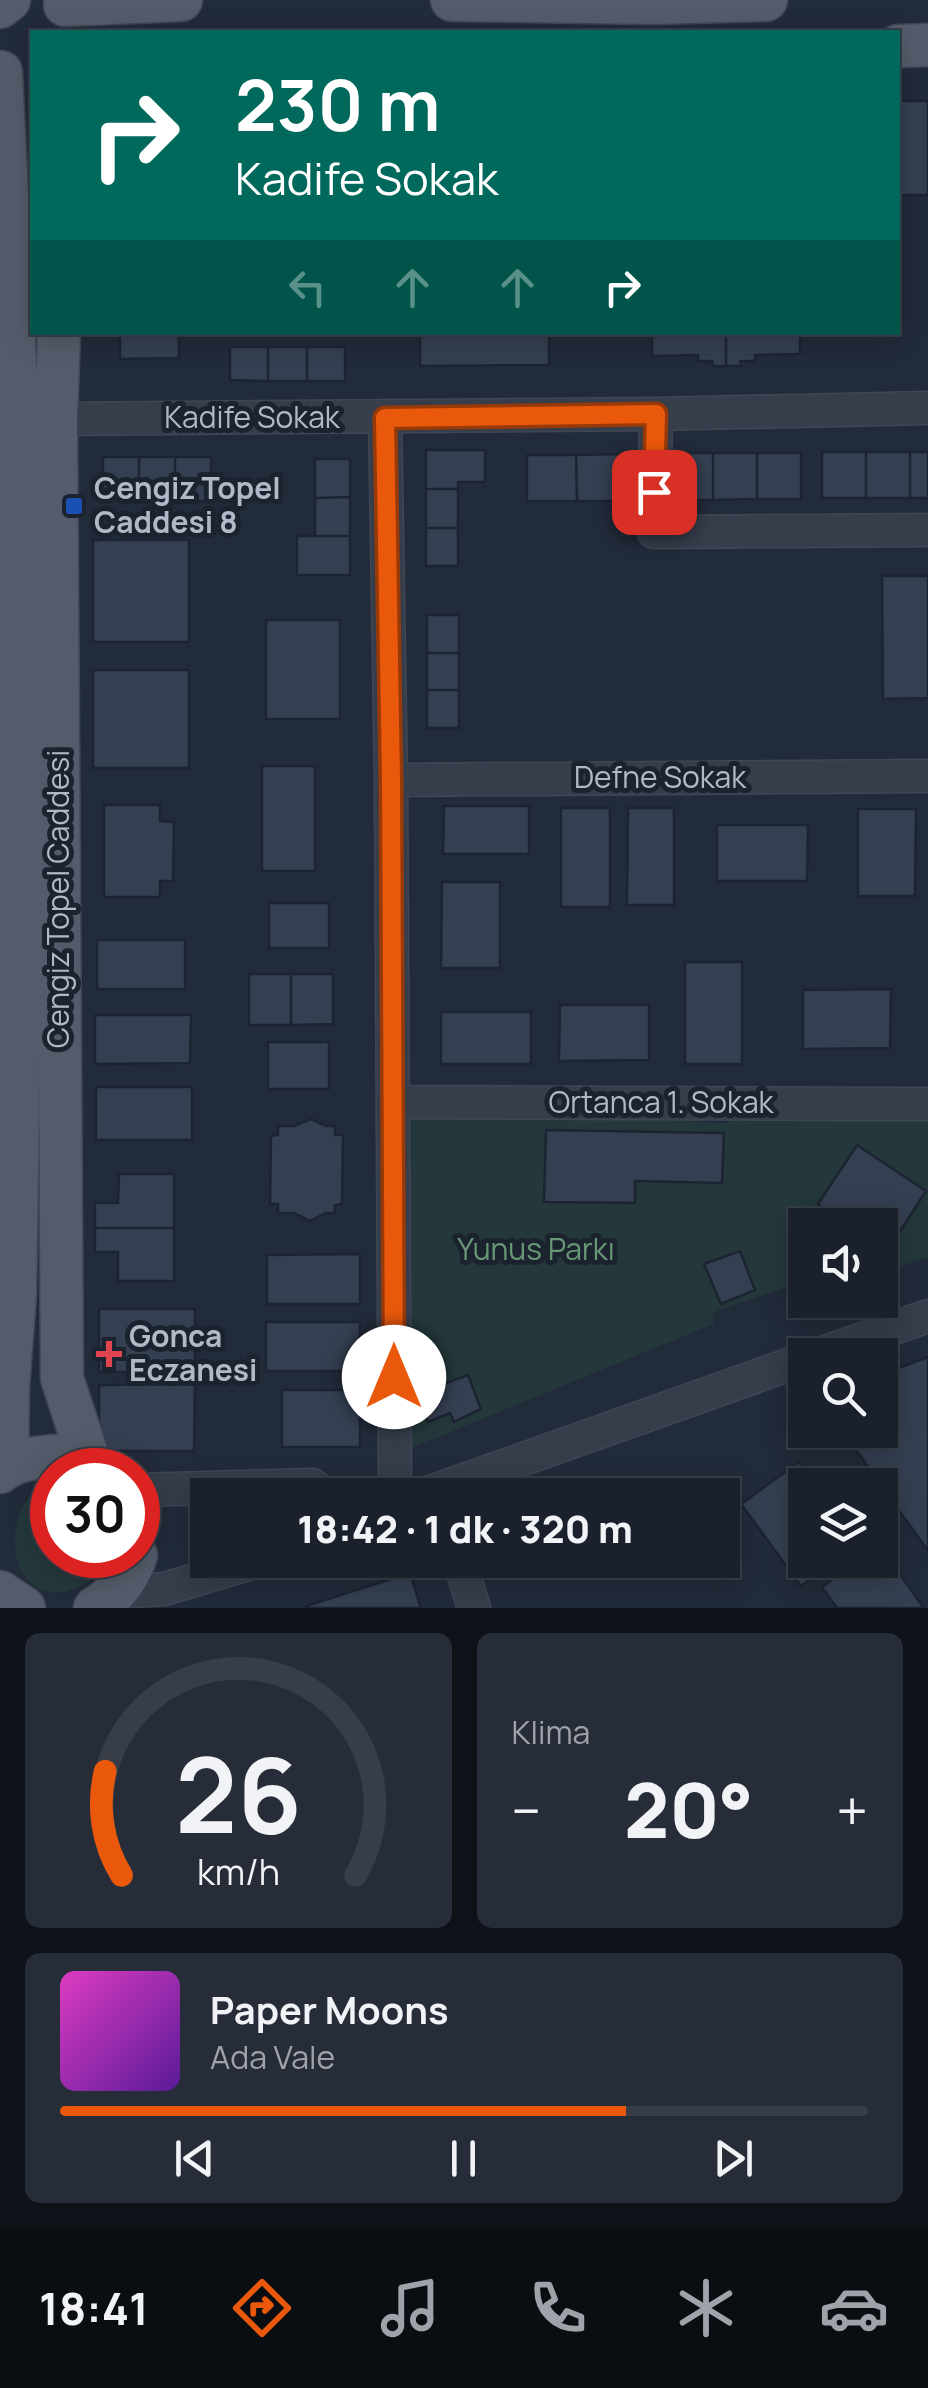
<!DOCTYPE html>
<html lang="tr">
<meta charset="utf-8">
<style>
:root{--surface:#1a202c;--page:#272d38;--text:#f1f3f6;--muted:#9fa3a9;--line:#383e48;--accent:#ea580c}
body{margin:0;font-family:Manrope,sans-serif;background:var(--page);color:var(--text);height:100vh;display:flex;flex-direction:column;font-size:38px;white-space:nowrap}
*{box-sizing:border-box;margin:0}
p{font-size:32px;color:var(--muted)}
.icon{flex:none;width:55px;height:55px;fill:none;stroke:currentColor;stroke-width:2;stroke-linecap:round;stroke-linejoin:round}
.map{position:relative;height:1608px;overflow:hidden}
.drawer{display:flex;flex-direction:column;gap:25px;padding:25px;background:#0e1218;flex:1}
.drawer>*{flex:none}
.guide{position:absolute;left:30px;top:30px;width:870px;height:305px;border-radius:0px;box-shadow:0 5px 25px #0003,0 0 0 2px var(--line);background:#00695c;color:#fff;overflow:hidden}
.buttons{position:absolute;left:788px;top:1208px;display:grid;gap:20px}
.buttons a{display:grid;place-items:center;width:110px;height:110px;border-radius:0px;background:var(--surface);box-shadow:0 5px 25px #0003,0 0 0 2px var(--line);font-size:50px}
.speed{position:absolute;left:30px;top:1448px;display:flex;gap:20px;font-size:50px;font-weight:700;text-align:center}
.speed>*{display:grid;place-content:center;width:130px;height:130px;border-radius:50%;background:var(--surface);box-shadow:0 5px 25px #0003,0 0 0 2px var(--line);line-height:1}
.speed .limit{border:15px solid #d22;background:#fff;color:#111}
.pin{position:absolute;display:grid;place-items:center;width:85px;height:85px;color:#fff;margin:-42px;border-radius:20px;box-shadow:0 5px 15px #0006}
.me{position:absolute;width:110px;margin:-55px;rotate:0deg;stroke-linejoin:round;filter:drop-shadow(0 0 8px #0008)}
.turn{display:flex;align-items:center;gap:35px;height:210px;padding:0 40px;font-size:45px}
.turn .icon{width:130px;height:130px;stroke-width:2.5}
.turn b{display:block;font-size:70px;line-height:85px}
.lanes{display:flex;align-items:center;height:95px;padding:0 40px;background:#0003;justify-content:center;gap:50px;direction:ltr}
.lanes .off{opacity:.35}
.big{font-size:75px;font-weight:800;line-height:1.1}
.drawer .card{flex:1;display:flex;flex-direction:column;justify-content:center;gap:15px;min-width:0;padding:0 35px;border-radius:15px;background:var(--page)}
.drawer .dial{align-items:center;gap:0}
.dial svg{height:260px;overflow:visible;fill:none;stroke:var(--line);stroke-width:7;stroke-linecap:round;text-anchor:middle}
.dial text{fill:var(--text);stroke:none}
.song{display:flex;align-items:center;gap:30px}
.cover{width:120px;height:120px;border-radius:15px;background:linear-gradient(135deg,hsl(310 70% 55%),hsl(270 70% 35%))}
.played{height:10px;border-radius:5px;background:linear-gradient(90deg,var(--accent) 70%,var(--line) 70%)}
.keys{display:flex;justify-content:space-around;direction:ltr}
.heat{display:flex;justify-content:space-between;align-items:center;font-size:55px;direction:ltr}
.drawer .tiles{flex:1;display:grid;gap:25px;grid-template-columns:1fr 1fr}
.card:last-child{grid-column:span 2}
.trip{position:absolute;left:190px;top:1478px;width:550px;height:100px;border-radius:0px;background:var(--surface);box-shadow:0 5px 25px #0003,0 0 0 2px var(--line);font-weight:800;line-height:100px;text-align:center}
.dock{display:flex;height:160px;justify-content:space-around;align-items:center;background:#0a0d12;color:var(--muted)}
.dock .icon{width:70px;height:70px}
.dock .on{color:var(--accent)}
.dock b{font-size:45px;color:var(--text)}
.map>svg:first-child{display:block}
.green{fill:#24383b}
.building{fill:#343f51;stroke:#1d2431;stroke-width:2.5}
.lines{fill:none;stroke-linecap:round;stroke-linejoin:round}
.minor-casing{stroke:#3f4654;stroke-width:35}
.major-casing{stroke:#3f4654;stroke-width:45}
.minor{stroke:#363d4b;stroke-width:32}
.major{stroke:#545c6b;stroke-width:42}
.route-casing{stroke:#983908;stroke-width:25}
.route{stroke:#ea580c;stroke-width:18}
.transit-dot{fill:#1a4fb4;stroke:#1b232f;stroke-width:4}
.health-dot{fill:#e0444e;stroke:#1b232f;stroke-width:4}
.labels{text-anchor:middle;stroke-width:10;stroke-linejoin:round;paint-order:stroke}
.street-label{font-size:30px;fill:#b1b8c7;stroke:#1b232f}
.poi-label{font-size:30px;font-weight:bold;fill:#b1b8c7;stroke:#1b232f;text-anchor:start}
.park-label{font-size:30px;fill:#689775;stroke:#1b232f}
</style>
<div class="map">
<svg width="928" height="1608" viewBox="0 0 928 1608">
<rect width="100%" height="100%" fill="#222b3a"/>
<path class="green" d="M731,1105L928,1108V1257L880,1273V1225H805V1281L714,1312L713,1324L404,1451L398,1107L558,1117L729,1123Z
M52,1482V1555H108C101,1572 88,1586 69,1591C0,1607 0,1494 52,1482Z"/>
<path class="building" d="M898,101H928V195H898Z
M120,332H179V358L120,359Z
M420,332H549V365L420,366Z
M652,332H726V366H713L712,361H698V355L652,356Z
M726,332H800V354L755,355V361H740L741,366H726Z
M230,347H268V381L230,380Z
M268,347H307V381H268Z
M307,347H345V381H307Z
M426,450H485V482H458V489H426Z
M822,452H866V498H822Z
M866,452H910V498H866Z
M910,452H928V498H910Z
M669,453H713V500H669Z
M713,453H757V499L713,500Z
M757,453H801V499H757Z
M626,454V501H577L576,455Z
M527,455H576L577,501H527Z
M103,457H139V489H103Z
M139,457H175V489H139Z
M175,457H211V501H189V489H175Z
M315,459H350V497L315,498Z
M426,489H458V528H426Z
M350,497V536H315V498Z
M426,528H458V566H426Z
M297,536H350V575H297Z
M93,540H189V642H93Z
M882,576H928V698L883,699Z
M427,615H459V653H427Z
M266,620H340V719H266Z
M427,653H459V690H427Z
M93,670H189V768H93Z
M427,690H459V728H427Z
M262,766H315V871H262Z
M104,805H160V821L174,822L173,881H160V897H104Z
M444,806H529V854H443Z
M561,808H610V907H561Z
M628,808H674V905H627Z
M858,809H916L915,896H858Z
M717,825H808L807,881H717Z
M442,882H500V968H441Z
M269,903H329V948H269Z
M97,940H185V989H97Z
M685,962H742V1064H685Z
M249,974H291V1025H249Z
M291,974H333V1024L291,1025Z
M891,989L890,1048L803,1049V990Z
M560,1005H649V1060L559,1061Z
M441,1012H531V1064H441Z
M95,1015H191L190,1063L95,1064Z
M268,1042H329V1089H268Z
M96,1087H192V1140H96Z
M311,1119L326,1126H335V1135H343L342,1204L335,1205V1213H326L310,1221L294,1213H278V1204H270L271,1136L278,1135V1126H294Z
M546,1130L724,1133L722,1183L635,1181V1203L544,1202Z
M857,1145L926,1191L888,1250L880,1244V1225H850L818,1204Z
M119,1174H174V1228H95V1203H118Z
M95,1228H174V1281H118V1252H95Z
M740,1251L755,1290L721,1304L704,1264Z
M360,1254V1304H267V1255Z
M99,1309H195V1372H99Z
M266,1322H360V1371H266Z
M928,1357V1551L842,1430H880V1375Z
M468,1375L481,1409L454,1422L450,1413L428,1422L416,1394Z
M195,1384L194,1451H99V1385Z
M282,1390H360V1447H282Z
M799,1462L815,1485H805V1560H880V1547L924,1608H837L822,1587L833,1579L826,1568L801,1586L741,1504Z
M410,1573L421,1608H307L306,1606Z"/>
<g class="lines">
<defs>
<path id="minor" d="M656,414L654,532L928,530
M385,417L391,780L395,1495
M56,419L656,414L928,408
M391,780L928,776
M393,1102L928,1104
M817,1355L928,1316
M138,1490L312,1485L326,1495
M422,1495L805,1359
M459,1560L474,1608
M117,1592L164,1589L262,1560"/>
<path id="major" d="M452,0L653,3L766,0
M65,5L181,0
M0,7L9,0
M898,46L928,45
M1,72L17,404L18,506V1104L15,1295L8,1387L7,1466
M59,332L56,419L62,1378L89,1461
M0,1472C18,1457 64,1451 87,1460C91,1462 96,1467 100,1470
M0,1592L24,1608
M95,1608C116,1595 129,1579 136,1555"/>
</defs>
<use href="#minor" class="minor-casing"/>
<use href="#major" class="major-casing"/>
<use href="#minor" class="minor"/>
<use href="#major" class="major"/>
</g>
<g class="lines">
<defs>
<path id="route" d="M394,1377L391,780L385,418L656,414L654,492"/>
</defs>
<use href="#route" class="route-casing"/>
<use href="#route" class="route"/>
</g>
<rect class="transit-dot" x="64" y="496" width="20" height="20" rx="5"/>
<path class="health-dot" d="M104 1339h10v10h10v10h-10v10h-10v-10h-10v-10h10z"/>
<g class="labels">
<g class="street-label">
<text x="252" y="428">Kadife Sokak</text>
<text x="660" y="788">Defne Sokak</text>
<text transform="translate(59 899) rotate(-90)" y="10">Cengiz Topel Caddesi</text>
<text x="661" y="1113">Ortanca 1. Sokak</text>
</g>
<g class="poi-label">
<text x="94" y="499">Cengiz Topel<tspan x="94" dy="34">Caddesi 8</tspan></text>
<text x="129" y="1347">Gonca<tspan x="129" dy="34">Eczanesi</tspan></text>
</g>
<g class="park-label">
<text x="536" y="1260">Yunus Parkı</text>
</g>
</g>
</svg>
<div class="buttons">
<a><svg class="icon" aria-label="sound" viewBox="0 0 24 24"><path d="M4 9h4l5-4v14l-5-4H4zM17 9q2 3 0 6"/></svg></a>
<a><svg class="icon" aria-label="search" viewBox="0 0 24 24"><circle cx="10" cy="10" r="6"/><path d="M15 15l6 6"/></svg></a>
<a><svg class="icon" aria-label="layers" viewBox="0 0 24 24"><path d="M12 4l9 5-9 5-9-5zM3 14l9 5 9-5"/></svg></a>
</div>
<div class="speed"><div class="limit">30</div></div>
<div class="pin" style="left:654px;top:492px;background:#d93025"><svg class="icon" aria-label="arrive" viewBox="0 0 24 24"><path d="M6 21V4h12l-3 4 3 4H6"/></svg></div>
<svg class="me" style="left:394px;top:1377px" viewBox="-20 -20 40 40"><circle r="19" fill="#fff"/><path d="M0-13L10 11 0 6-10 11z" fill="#ea580c"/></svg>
<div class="trip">18:42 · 1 dk · 320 m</div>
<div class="guide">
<div class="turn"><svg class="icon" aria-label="right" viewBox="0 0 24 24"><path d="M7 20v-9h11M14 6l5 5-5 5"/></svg><div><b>230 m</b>Kadife Sokak</div></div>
<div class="lanes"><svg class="icon off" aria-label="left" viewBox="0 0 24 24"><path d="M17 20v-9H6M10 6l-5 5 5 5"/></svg><svg class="icon off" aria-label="ahead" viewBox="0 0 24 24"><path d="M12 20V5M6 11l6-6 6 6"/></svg><svg class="icon off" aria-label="ahead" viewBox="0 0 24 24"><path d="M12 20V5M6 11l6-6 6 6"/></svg><svg class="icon" aria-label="right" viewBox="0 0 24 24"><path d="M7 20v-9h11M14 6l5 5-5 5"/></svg></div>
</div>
</div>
<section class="drawer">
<div class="tiles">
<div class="card dial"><svg viewBox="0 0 100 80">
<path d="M14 69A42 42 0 1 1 86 69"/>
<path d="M14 69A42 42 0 0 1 9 37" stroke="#ea580c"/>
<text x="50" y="56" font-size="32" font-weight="700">26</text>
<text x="50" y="72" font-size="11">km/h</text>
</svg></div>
<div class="card"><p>Klima</p>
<div class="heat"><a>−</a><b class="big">20°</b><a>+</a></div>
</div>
<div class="card">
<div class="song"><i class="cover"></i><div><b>Paper Moons</b><p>Ada Vale</p></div></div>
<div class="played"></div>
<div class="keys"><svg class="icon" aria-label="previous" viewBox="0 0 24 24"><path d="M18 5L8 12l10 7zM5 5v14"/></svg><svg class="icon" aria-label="pause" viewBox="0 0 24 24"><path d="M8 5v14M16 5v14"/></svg><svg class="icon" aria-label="next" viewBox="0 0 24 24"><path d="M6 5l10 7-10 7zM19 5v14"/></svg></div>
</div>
</div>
</section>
<nav class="dock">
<b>18:41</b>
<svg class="icon on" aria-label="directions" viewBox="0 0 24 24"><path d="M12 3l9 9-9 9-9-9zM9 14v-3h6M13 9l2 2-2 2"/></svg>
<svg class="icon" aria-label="music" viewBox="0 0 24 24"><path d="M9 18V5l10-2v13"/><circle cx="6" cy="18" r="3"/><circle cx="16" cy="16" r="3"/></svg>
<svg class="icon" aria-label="phone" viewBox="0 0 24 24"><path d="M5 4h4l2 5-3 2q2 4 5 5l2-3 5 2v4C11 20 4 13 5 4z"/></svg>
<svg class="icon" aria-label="climate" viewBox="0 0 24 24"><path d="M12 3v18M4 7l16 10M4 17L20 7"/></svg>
<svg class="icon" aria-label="car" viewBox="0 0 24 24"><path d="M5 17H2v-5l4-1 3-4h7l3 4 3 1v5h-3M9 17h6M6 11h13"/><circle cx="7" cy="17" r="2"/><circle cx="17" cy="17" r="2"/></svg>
</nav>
